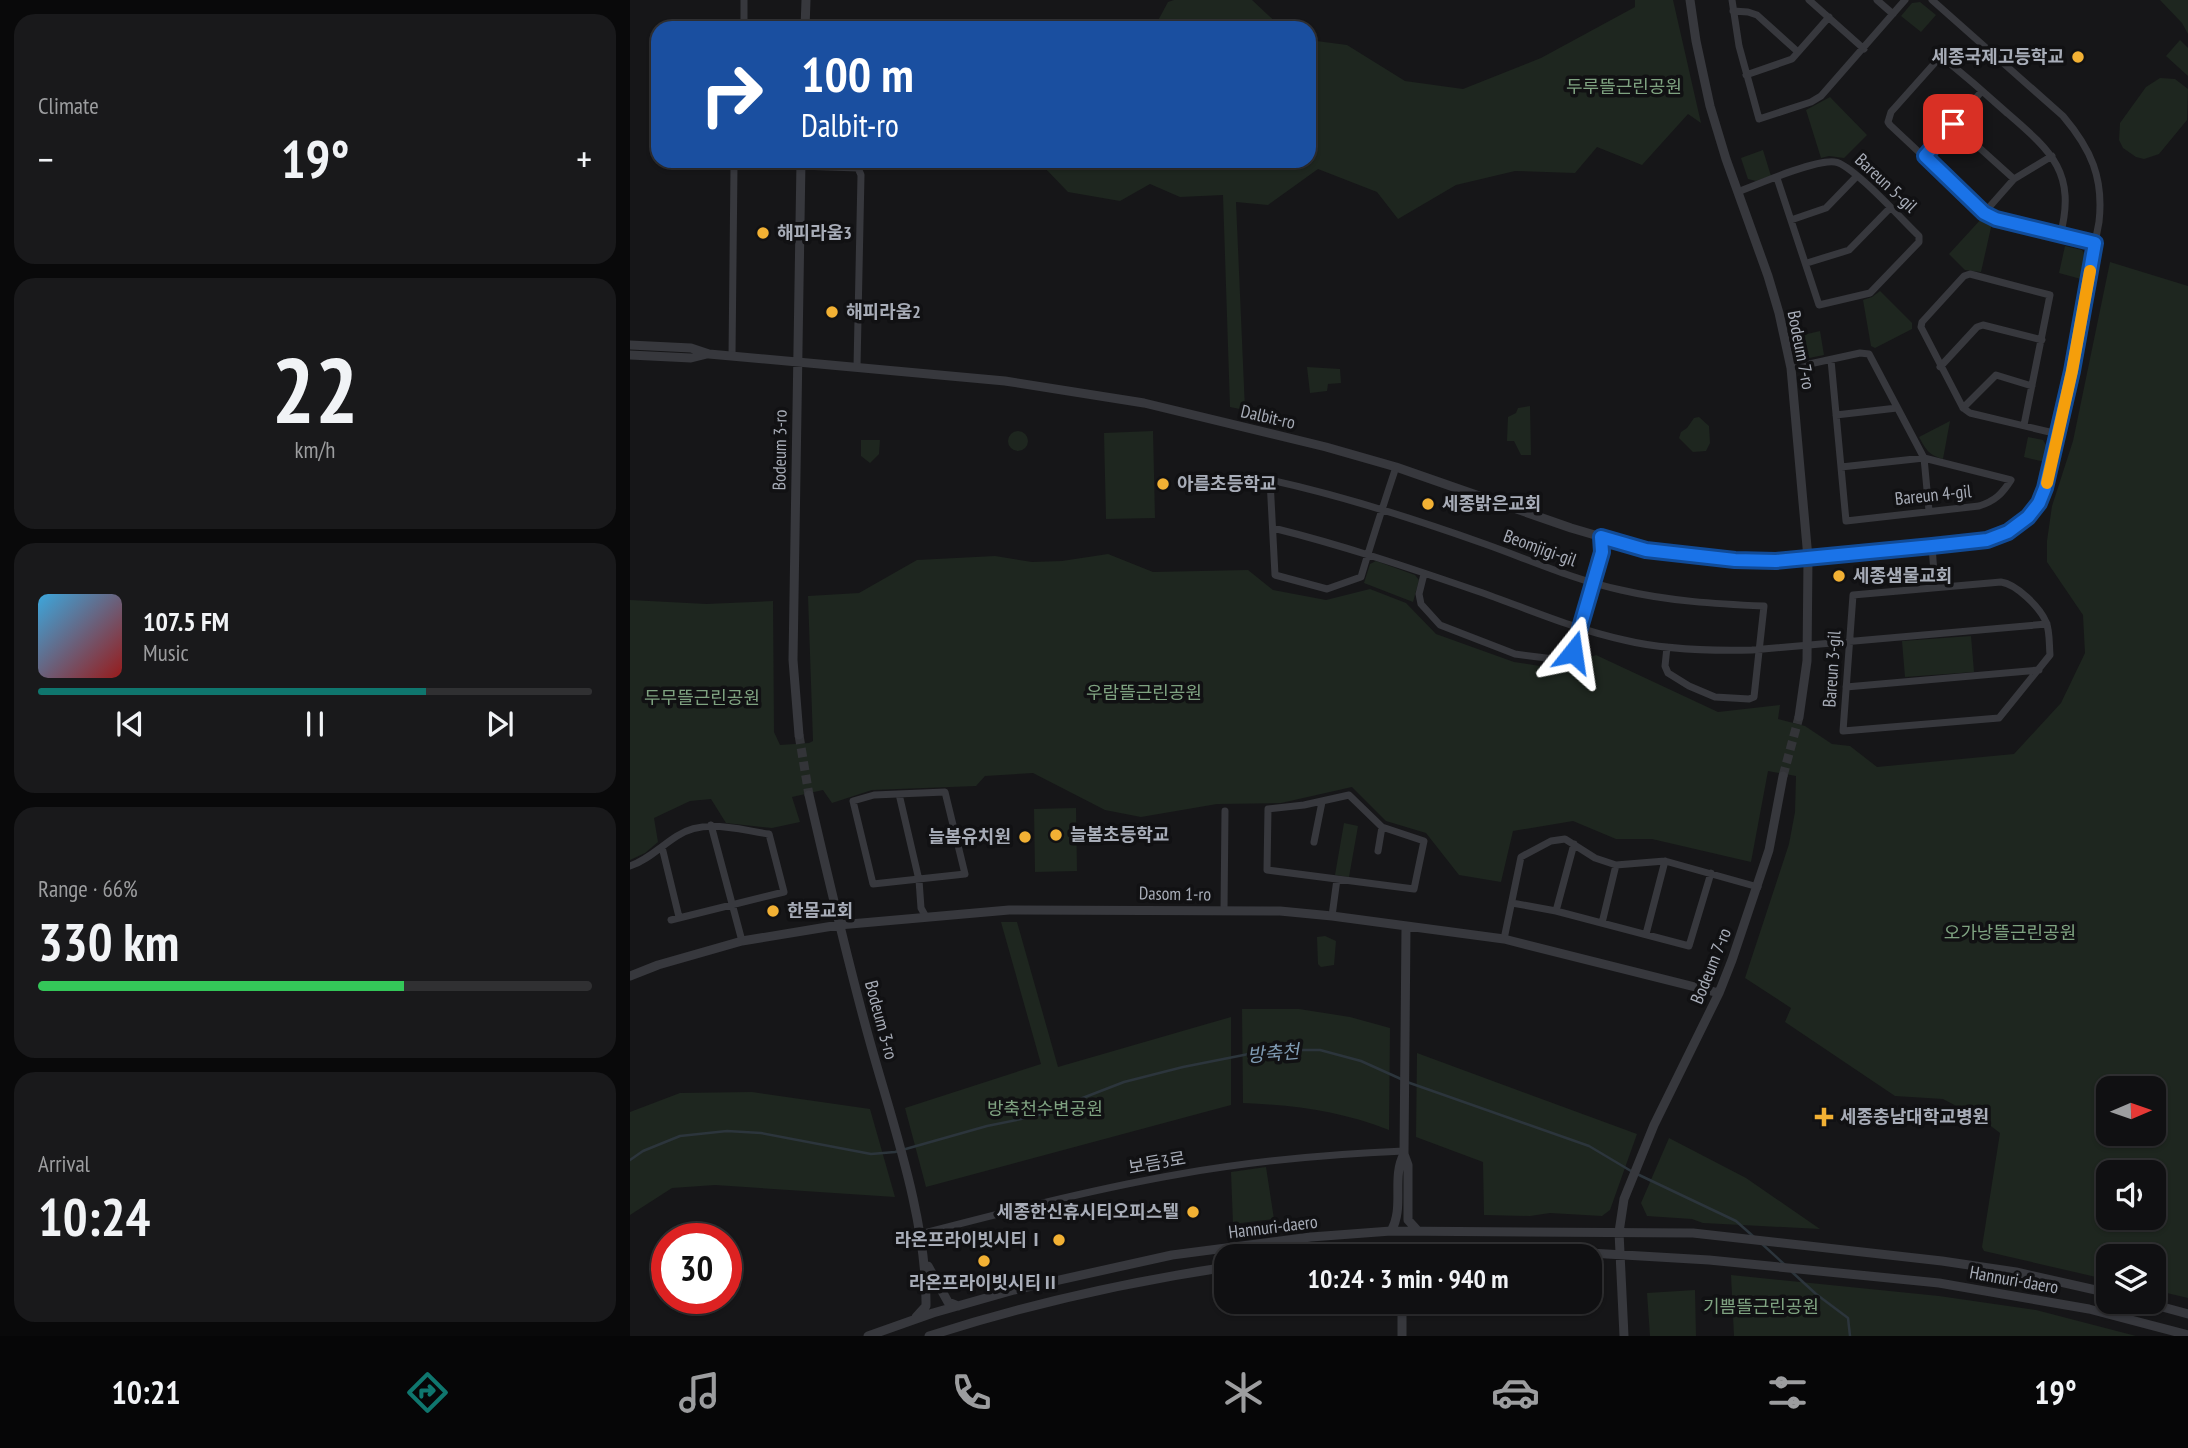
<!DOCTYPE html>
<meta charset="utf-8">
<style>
:root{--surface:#101012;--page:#19191b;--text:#f1f3f6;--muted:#9c9d9f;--line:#303032;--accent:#0f766e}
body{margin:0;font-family:"PT Sans Narrow","Noto Sans KR",sans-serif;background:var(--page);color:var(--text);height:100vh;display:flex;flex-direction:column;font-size:26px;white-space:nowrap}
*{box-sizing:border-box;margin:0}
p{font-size:23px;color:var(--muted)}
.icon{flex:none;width:38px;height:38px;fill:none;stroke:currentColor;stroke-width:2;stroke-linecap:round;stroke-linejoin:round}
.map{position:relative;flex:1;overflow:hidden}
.side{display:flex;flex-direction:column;gap:14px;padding:14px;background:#09090a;width:630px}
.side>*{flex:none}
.top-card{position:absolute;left:21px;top:21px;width:665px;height:147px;border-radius:21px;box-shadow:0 2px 5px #0004,0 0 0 2px var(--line);background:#1a4fa0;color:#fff;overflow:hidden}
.needle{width:46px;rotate:88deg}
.fabs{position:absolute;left:1466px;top:1076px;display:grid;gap:14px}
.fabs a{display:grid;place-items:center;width:70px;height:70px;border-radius:14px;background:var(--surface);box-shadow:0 2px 5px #0004,0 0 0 2px var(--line);font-size:35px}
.speed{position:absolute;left:21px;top:1223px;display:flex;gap:14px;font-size:35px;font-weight:700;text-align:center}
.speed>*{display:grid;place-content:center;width:91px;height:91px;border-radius:50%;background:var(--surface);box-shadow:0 2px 5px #0004,0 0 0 2px var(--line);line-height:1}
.speed .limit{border:10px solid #d22;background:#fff;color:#111}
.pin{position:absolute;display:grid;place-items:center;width:60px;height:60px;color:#fff;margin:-30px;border-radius:14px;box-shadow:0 4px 10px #0006}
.me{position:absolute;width:77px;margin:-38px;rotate:15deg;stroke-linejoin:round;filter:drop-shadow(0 0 5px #0008)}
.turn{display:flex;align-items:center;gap:24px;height:147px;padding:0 35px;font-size:32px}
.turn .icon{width:91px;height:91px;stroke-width:2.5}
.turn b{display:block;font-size:49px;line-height:60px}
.big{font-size:52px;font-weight:700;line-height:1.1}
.side .widget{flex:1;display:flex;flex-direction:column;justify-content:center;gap:10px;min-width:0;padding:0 24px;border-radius:21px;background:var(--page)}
.side .dial{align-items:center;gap:0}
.dial b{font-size:91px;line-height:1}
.song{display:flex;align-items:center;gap:21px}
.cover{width:84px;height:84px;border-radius:10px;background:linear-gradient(135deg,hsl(200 70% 55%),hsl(0 70% 35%))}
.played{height:7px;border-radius:4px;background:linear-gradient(90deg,var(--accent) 70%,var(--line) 70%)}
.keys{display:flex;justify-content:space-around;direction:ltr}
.heat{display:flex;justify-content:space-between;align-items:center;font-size:38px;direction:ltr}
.charge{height:10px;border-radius:5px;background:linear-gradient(90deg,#34c759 66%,var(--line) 0)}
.trip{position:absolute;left:584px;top:1244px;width:388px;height:70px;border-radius:21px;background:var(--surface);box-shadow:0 2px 5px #0004,0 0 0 2px var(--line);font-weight:700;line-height:70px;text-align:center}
.tab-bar{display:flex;height:112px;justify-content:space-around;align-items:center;background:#060607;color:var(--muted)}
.tab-bar .icon{width:49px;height:49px}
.tab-bar .active{color:var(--accent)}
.tab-bar b{font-size:32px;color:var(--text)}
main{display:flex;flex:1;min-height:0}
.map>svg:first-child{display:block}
.green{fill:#1e261f;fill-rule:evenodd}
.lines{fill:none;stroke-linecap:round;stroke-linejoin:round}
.stream{stroke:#2c353c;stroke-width:2.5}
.tertiary-tunnel{stroke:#333438;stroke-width:9;stroke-dasharray:9 4.5;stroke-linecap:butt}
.minor{stroke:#37383d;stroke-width:7}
.tertiary{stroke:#37383d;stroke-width:9}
.route-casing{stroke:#114b97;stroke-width:18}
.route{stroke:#1a73e8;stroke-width:12}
.slow{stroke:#f59e0b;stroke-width:12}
.poi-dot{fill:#f2b134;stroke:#111113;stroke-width:2.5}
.labels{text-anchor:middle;stroke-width:7;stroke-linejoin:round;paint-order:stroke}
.poi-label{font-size:18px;font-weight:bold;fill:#a8adb8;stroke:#111113;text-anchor:start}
.park-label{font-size:18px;fill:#7fa381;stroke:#111113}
.street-label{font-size:18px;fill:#a8adb8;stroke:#111113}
.water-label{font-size:19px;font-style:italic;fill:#7f9bb3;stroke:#111113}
</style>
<main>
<section class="side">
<div class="widget"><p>Climate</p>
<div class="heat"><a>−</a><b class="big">19°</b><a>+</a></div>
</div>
<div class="widget dial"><b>22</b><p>km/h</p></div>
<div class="widget">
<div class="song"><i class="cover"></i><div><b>107.5 FM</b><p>Music</p></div></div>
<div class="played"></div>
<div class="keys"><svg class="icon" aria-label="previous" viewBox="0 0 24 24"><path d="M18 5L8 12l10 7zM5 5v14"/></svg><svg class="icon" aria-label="pause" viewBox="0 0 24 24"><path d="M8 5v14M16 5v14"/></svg><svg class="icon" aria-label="next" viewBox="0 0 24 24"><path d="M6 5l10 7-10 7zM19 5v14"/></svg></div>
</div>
<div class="widget"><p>Range · 66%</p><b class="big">330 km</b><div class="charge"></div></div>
<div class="widget"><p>Arrival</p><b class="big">10:24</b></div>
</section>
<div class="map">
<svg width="1558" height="1336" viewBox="0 0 1558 1336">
<rect width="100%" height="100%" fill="#161618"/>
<path class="green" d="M544,0H622L652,28H524L538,2Z
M1005,0H1043L1071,123L1058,114L1012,165L967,147L945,173L885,171L826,185L768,219L747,192L688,169L638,205L606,202L615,410L600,407L593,195L550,197L520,184L490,201L438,192L412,165V161H679V40L717,45L775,81L833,89L911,58L1005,7Z
M1530,0H1558V34L1552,23Z
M1290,2L1306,15L1291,32L1271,16L1282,3Z
M1550,40L1558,48V76L1536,56Z
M1530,78L1545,79L1558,89L1557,120L1529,154L1514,159L1506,157L1493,148L1489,140L1490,123L1516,87Z
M1200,97L1237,135L1214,158L1199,156L1191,158L1176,110Z
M1133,150L1141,176L1126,181L1118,179L1111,158Z
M1352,218L1362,223L1351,272L1335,270L1319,254Z
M1435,246L1452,250L1455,255L1451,279L1429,273Z
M1480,262L1558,286V1298L1524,1290V1256H1479V1280L1354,1251L1352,1247L1370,1133L1353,1120L1313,1099L1265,1096L1155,1022L1161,1008L1115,978L1159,844L1165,812L1166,776L1138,771L1121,862L1022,839H986L943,821L883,831L871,882L829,875L796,833L756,821L722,787L651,803L587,804L511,817L475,810L403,773L355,776L346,786L242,790L202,803L193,790L162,797L170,822L142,828L96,823L81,799L60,801L24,818L28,842L15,853L0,860V600L76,604L143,601L144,732L150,745L179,743L183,741L178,596L229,593L287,560L365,556L402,562L432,561L478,554L523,572L618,570L643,590L696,600L740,589L776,603L806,634L884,662L929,669L966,655L1088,712L1150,705L1148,719L1175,726L1202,744L1220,746L1247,767L1384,754L1431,703L1455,653L1453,615L1417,562V541L1422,506L1443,441ZM1479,1088H1524V1134H1479ZM1479,1172H1524V1218H1479Z
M1250,291L1282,323V329L1245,348L1241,346L1233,300L1242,297Z
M1190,331L1194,355L1179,358L1173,354L1169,336Z
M677,367L710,369L711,383L698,384L697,391L680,393Z
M900,406L901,455H891L884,441H877L878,417L886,413L888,408Z
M1069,417L1079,426L1080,443L1076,451L1063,452L1049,438L1051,432L1057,428L1064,418Z
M1320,421L1313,459C1299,455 1296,450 1289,437Z
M378 441a10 10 0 1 1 20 0a10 10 0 1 1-20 0Z
M523,431L525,518L476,519L474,433Z
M1398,437L1413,440L1418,448L1415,462L1394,457Z
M231,440H250L249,454L240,463L231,456Z
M746,561L785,575L789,580L783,602L734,583L740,564Z
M1341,636L1344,672L1275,677L1272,641Z
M446,808L447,871L405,872L404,809Z
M714,823L728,826L719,877L705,875Z
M371,922H387L428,1067L601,1017V1105L296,1187L275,1108L411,1064Z
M695,936L706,941L704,965L691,967L688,964L687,937Z
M612,1009H669L720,1017L760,1028L759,1130C711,1111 664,1105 613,1103Z
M787,1053L1007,1134L980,1210L972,1216L920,1213L900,1216L854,1215L853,1162L786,1137Z
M122,1092L240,1109L265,1197L85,1185L42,1188L0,1215V1112L50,1093Z
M1039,1138L1116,1178L1190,1229L1073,1223L1062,1219L1017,1216L1011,1203Z
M636,1167L644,1219L603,1224L601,1172Z
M1101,1275L1309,1296L1406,1310L1506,1336H1104Z
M1065,1290L1066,1336H1020L1017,1293Z"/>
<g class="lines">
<path class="stream" d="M777,1082L959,1146L1001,1171
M0,1160L13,1151L50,1136L97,1131L131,1133L241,1154L265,1152L357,1126L406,1116L494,1082L553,1067L639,1050H690L731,1061L771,1079
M1007,1174L1106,1221L1124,1237
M1131,1243L1155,1265
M1162,1272L1186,1294L1218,1318L1220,1336"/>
<path class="tertiary-tunnel" d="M169,735L179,795
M1153,776L1169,717"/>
<path class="minor" d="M1102,0L1109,46L1129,119L1181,102L1191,96L1275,0
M1179,0L1234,49
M1247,0L1263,14
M1103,11L1118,12L1127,15L1168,52
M114,28V0
M1116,75L1162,59L1199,17
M1323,124L1384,179
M1295,156L1352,91
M1108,192C1128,184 1186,159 1205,162C1222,164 1274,222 1289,236V242L1240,293L1189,305L1147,178
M1354,213L1384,179L1422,156
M1161,220L1196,208L1227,176
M1430,236C1447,172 1421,151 1376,112C1355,93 1333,74 1311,56L1261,112L1258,122L1260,125L1354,213C1387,230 1429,236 1465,243
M1177,263L1219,250L1260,208
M102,356L104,167L110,164L228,168L231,175L227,367
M1201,360L1216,521L1349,506C1365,501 1372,494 1381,480L1294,458L1211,467
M1310,367L1347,327L1353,325L1412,340
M1161,368L1230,353L1239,354L1294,458L1299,511
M1333,408L1366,375L1402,386
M1206,415L1267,408
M1394,425L1420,295L1340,274L1334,276L1292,322L1291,327L1333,408L1340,413L1428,434
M766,467C754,503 742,540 731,577L697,589L645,575L640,480C713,496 785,519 855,544C900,560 944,580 991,590C1038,601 1086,604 1134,606L1124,697L1119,699L1085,697L1059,686L1038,673L1035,666L1037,647
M643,528C712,545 780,568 847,591C896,608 943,629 994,640C1035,650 1079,651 1122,650L1417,624
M1302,546L1305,587
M1178,558L1357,540C1378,534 1396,523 1408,504C1420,486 1422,459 1427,438C1444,366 1455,294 1469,222C1474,178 1461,149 1433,116L1302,0
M794,574L789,594L791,604L810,625L885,654L924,659L943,652L972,552L971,537
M1371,582C1386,584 1410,607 1416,622C1420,631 1419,644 1420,655L1369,718L1213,731L1223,595Z
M1216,687L1409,670
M315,792L335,874L243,884L223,801L244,795Z
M269,794L289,880L291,908L296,917
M719,795L752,827L794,841L784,889L637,870L638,809L674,805Z
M81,825L112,941
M684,842L692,802
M32,847L49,917
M748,851L752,827
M0,866C18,860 31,846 47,836C75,818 109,830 139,834L154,892L41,920
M882,903L926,911L1059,946L1081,873
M594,911L595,811
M926,911L944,844
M702,916L707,879
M972,923L986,865
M1016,934L1035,861
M874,939L891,857L921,841L935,839L965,858L986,865L1035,861L1128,887
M290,1234C376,1212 463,1189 550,1174C624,1161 699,1154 774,1151"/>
<path class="tertiary" d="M1060,0L1066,41L1080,106L1096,159L1138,276L1149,313L1161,368L1178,558L1177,661L1169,717
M175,28L176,0
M0,345L61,348L79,354L375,381L514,403L696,447L766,467L941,528L1016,550L1105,560L1146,561L1178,558
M0,355L61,358L77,354
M169,735L163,660L171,161
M179,795C198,877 217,960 240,1042C263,1125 297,1220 296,1306L286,1317
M776,926L774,1154L778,1165V1220L788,1231
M0,976L28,965L112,941L209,925L379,910L650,911L702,916L874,939L1089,993
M761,1231C775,1207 761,1178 774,1154
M705,1256L851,1250L926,1251L1079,1260L1309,1283L1459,1309L1558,1335
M298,1266L318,1302L328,1306
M772,1302V1336
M1514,1302L1558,1314
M238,1336L303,1313L384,1290L542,1255L681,1237L761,1231L1063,1233L1312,1261L1386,1272L1479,1293
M299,1336C395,1305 497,1282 597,1267
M994,1336L989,1232L994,1199L1024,1125L1089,993L1102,960L1139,850L1153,776"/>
</g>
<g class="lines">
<defs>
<path id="route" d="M943,652L972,552L971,537L1016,550L1105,560L1146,561L1302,546L1357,540L1378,532L1398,517L1409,503L1415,488L1442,371L1465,243L1366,219L1354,213L1295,156L1323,124"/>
</defs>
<use href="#route" class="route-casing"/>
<use href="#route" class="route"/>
<path class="slow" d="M1417,483L1442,371L1460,271"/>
</g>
<g class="poi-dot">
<circle cx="1448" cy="57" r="7"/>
<circle cx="133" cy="233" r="7"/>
<circle cx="202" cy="312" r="7"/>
<circle cx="533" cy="484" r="7"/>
<circle cx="798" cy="504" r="7"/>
<circle cx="1209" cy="576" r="7"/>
<circle cx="426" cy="835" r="7"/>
<circle cx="395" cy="837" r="7"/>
<circle cx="143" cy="911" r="7"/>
<path d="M1190.5 1106.5h7v7h7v7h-7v7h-7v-7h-7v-7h7z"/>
<circle cx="563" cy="1212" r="7"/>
<circle cx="429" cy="1240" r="7"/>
<circle cx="354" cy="1261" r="7"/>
</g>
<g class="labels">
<g class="poi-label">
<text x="1434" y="63" text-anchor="end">세종국제고등학교</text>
<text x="147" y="239">해피라움3</text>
<text x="216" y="318">해피라움2</text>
<text x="547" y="490">아름초등학교</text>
<text x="812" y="510">세종밝은교회</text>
<text x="1223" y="582">세종샘물교회</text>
<text x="440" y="841">늘봄초등학교</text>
<text x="381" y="843" text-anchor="end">늘봄유치원</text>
<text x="157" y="917">한몸교회</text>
<text x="1210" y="1123">세종충남대학교병원</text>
<text x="549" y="1218" text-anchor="end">세종한신휴시티오피스텔</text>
<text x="415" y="1246" text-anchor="end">라온프라이빗시티Ⅰ</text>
<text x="354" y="1289" text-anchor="middle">라온프라이빗시티Ⅱ</text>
</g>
<g class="park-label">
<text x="994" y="93">두루뜰근린공원</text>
<text x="514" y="699">우람뜰근린공원</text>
<text x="72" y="704">두무뜰근린공원</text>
<text x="1380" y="939">오가낭뜰근린공원</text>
<text x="415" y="1115">방축천수변공원</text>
<text x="1131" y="1313">기쁨뜰근린공원</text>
</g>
<g class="street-label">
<text transform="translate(1256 183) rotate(43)" y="6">Bareun 5-gil</text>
<text transform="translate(1171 350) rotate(79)" y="6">Bodeum 7-ro</text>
<text transform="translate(638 417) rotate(13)" y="6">Dalbit-ro</text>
<text transform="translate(150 450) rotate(-89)" y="6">Bodeum 3-ro</text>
<text transform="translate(1303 495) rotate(-6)" y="6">Bareun 4-gil</text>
<text transform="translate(910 548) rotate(20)" y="6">Beomjigi-gil</text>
<text transform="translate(1202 669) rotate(-86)" y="6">Bareun 3-gil</text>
<text transform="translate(545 894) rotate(1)" y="6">Dasom 1-ro</text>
<text transform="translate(1081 966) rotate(-68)" y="6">Bodeum 7-ro</text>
<text transform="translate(251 1020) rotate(75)" y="6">Bodeum 3-ro</text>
<text transform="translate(527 1163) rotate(-10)" y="6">보듬3로</text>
<text transform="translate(643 1227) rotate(-7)" y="6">Hannuri-daero</text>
<text transform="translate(1384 1280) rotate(10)" y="6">Hannuri-daero</text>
</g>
<g class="water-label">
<text transform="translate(643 1053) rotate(-5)" y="7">방축천</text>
</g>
</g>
</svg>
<div class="fabs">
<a><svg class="needle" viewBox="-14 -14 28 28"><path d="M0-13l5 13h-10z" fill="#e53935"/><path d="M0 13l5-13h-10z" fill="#9c9d9f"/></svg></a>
<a><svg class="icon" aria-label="sound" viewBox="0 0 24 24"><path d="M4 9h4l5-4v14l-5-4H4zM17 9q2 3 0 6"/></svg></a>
<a><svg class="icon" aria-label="layers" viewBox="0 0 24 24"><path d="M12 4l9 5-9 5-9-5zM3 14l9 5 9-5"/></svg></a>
</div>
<div class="speed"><div class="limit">30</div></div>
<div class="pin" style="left:1323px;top:124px;background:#d93025"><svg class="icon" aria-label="arrive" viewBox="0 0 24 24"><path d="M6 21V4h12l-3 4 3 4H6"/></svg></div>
<svg class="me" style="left:943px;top:652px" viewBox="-20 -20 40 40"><path d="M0-17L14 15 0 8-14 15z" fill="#1a73e8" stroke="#fff" stroke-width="4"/></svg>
<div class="trip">10:24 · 3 min · 940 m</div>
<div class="top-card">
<div class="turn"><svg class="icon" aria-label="right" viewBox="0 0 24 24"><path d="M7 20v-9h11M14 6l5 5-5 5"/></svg><div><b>100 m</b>Dalbit-ro</div></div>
</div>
</div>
</main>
<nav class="tab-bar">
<b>10:21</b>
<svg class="icon active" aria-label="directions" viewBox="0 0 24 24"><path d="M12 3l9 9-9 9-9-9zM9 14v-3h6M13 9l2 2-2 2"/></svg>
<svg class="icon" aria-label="music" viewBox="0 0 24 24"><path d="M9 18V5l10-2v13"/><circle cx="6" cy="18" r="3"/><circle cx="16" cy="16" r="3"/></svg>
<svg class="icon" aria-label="phone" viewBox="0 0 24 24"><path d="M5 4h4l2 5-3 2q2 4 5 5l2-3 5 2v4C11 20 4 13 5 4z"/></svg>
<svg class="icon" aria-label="climate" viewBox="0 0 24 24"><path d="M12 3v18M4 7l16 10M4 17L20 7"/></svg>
<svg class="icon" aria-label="car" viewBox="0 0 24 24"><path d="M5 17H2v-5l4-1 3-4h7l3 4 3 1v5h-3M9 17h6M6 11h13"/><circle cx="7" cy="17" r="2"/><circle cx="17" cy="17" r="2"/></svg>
<svg class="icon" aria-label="filters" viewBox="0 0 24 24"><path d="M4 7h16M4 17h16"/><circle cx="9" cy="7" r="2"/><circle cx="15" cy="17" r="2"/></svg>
<b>19°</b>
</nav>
